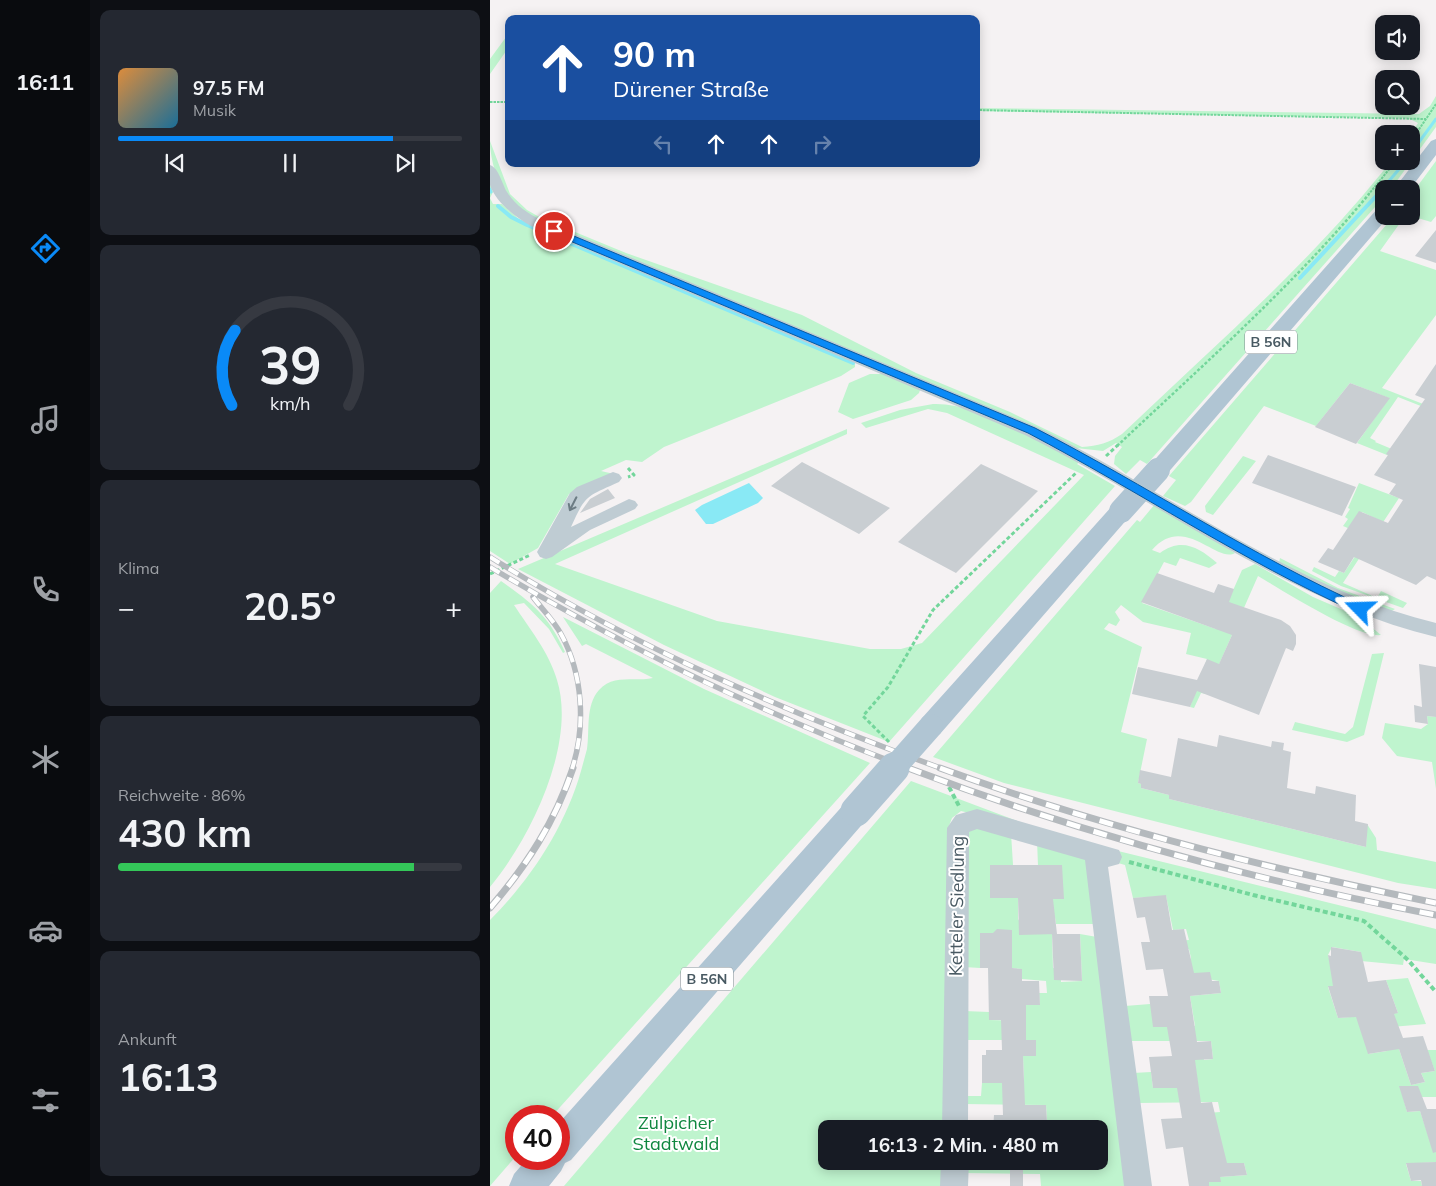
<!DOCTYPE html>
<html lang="de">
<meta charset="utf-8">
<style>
:root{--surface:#171b24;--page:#242831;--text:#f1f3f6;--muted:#9ea1a6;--line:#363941;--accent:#0a8af7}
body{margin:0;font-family:Mulish,sans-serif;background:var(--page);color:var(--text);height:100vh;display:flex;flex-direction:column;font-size:19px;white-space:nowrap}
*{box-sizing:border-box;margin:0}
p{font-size:16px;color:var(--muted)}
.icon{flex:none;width:28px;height:28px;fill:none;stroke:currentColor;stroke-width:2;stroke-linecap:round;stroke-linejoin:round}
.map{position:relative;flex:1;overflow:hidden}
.details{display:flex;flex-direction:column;gap:10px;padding:10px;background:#0d0f14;width:400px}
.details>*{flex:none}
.banner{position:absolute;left:15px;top:15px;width:475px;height:152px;border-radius:10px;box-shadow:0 2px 12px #0003;background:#1a4fa0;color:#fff;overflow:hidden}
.buttons{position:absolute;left:885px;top:15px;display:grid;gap:10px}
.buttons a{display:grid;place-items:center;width:45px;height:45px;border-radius:10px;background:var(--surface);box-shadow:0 2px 12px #0003;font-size:25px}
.speed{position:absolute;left:15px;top:1105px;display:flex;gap:10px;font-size:25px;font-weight:700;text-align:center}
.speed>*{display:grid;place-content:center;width:65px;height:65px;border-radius:50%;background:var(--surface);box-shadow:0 2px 12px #0003;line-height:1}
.speed .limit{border:8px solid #d22;background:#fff;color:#111}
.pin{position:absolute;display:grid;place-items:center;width:42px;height:42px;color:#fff;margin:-21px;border:2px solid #fff;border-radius:50%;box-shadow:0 1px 5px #0007}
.me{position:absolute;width:55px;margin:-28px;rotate:292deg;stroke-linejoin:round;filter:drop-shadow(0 0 4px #0008)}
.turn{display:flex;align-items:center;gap:18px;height:105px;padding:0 25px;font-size:22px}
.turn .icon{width:65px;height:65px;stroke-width:2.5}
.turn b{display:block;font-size:35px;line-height:42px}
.lanes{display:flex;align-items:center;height:48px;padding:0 25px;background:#0003;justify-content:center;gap:25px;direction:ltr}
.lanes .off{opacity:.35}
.big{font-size:38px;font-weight:700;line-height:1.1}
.details .tile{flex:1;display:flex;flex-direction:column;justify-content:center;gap:8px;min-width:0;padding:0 18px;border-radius:10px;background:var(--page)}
.details .dial{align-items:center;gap:0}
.dial svg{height:130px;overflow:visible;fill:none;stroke:var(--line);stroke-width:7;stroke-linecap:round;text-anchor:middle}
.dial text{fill:var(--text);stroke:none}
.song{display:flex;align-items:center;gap:15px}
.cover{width:60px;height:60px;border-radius:8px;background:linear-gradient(135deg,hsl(30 70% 55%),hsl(200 70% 35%))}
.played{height:5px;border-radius:2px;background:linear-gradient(90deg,var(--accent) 80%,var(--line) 80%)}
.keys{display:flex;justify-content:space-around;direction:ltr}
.heat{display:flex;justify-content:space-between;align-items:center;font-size:28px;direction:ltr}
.charge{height:8px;border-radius:4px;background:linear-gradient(90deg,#34c759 86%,var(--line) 0)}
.trip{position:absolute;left:328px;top:1120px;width:290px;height:50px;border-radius:10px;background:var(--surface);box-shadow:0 2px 12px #0003;font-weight:700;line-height:50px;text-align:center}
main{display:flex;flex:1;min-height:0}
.tab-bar{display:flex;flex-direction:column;width:90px;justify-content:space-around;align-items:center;background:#090b0e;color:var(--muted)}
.tab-bar .icon{width:35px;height:35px}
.tab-bar .selected{color:var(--accent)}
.tab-bar b{font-size:22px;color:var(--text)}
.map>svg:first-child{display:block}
.green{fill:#bff4ce}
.water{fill:#89e9f5}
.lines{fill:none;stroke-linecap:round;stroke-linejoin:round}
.stream-far1{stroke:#89e9f5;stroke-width:3}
.stream{stroke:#89e9f5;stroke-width:4}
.building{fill:#c9ced2}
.path-far3{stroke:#73d69b;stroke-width:2;stroke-dasharray:2.5 1;stroke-linecap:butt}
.path-far2{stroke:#73d69b;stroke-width:2.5;stroke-dasharray:3 2;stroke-linecap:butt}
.path-far1{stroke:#73d69b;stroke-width:3;stroke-dasharray:4 2.5;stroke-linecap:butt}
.path{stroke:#73d69b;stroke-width:4;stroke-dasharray:5 3;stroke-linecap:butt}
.minor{fill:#bfccd3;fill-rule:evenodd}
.major{fill:#b0c5d3;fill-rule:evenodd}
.rail-far1-casing{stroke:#b4b9bd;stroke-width:5.5}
.rail-casing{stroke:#b4b9bd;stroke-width:7}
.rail-far1{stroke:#fff;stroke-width:4;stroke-dasharray:11;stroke-linecap:butt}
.rail{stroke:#fff;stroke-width:5;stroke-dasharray:14;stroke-linecap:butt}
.major-bridge-far1{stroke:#b0c5d3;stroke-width:24}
.major-bridge{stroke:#b0c5d3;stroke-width:31}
.oneway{stroke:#6c7c84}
.route{fill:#0a8af7;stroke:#065aa1}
.labels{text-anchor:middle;stroke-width:4;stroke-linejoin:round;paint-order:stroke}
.shield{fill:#fff;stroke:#7f8b91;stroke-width:1}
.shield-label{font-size:14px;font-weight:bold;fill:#485962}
.near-street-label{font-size:18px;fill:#485962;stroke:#fff}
.near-park-label{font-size:18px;fill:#0f873f;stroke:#fff}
</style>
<main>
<nav class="tab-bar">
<b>16:11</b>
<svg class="icon selected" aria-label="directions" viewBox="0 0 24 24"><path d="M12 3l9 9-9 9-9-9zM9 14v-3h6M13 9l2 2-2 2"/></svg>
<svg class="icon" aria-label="music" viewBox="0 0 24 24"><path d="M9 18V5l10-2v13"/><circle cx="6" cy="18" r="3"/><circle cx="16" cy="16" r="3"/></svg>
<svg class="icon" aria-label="phone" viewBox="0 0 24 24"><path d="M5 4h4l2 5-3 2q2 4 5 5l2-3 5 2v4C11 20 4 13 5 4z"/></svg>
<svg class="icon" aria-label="climate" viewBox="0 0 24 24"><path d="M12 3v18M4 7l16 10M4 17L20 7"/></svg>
<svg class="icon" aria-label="car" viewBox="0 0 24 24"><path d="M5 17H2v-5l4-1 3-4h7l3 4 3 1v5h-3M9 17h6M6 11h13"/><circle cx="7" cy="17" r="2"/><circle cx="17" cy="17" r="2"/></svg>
<svg class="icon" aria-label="filters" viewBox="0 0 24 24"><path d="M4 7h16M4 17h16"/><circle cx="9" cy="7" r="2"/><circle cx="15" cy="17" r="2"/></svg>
</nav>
<section class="details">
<div class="tile">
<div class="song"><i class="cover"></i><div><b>97.5 FM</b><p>Musik</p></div></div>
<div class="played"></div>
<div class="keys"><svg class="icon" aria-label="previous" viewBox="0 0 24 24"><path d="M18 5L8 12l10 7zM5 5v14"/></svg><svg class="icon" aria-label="pause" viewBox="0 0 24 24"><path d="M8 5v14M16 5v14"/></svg><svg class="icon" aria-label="next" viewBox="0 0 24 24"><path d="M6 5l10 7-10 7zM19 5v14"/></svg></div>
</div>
<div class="tile dial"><svg viewBox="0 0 100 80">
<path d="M14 69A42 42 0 1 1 86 69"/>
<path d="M14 69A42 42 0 0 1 16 23" stroke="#0a8af7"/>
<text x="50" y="56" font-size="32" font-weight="700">39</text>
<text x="50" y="72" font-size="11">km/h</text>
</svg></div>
<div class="tile"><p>Klima</p>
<div class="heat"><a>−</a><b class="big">20.5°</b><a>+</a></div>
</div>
<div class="tile"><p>Reichweite · 86%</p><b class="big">430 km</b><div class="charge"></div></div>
<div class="tile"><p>Ankunft</p><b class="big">16:13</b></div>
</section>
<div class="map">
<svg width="946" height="1186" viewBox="0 0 946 1186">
<rect width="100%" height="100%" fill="#f5f2f3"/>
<path class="green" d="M19,33V47L0,74V59Z
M946,96V127L901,189H894L893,198L657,464L650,460L636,474L624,464L625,456L632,447L626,443L613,451L586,448L44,218C38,213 30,209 24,204C9,189 0,162 0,141L20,194L37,210L51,218L136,253L312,315L426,373L520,412L592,447C608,446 619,443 632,434C724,346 822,262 901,161H921V134L928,123L918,118L486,111V108L929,114L940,106Z
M946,161V216L941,222L921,216V195Z
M0,183L3,192L0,198L3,204H12L29,219L365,362V367L351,376L174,447L152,462L136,460L111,471L124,474L79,494L48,548L20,564L0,551Z
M904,216H915L890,251L946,270V315L892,388L946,409V412L908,397L880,438L886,441L885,442L921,457L917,463L867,443L899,398L860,383L826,426L774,406L701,502L695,506L673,496L686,480L679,476Z
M380,374H394L430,390L429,393L421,400L363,419L348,412L359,383Z
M443,404C487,402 551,442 591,461L587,464L625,486L399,742L285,697L174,645L28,569L357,429V434L65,564L227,621L380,649H411L432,643L594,475L457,413L438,409L376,428L371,423L410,410Z
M753,456L766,461L723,515L716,512L715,506L718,502Z
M869,483L909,498L853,583L887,598L891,591L917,603L913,608L851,586L822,571L824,567L845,577L849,571L854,573L889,520L872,512L860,529L853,526L858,519L855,517L860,509L858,508Z
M665,504L745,553C727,564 694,513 662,550L670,553C691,537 709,547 727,563L719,568L690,558L686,566L674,562L652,603L726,629L752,570L765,564L823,597L874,619V621L891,635C867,638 792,590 768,576L716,694L711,693L704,708L700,707L717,659L696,654L701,633L653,622L631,605L625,612L630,620L626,626L619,623L614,629L652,647L631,732L657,739L648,783L651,784V788L679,795V799L876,847L877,824L886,838L887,850L946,862V889L908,883L514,783L443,757L647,520L650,522Z
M790,558L848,588L905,609L900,612L877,604L789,563Z
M11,581C42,603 59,616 75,652L73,653L59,629L34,603L24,605C39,628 59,652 67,680C87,744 40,839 0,887V593Z
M73,617L214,689L380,763L62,1116H26V1156L0,1186V920C41,879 75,827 91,771C93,764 95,756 97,749C100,730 95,706 109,690C123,674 145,682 163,678L96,644L92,646Z
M894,653L874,735L857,742L802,730L805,722L855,734L863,727L882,654Z
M937,716L946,717V789L942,762L907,756L892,738L895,723L931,729L938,724Z
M421,781L551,830L471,811L462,818L459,826V1129H336V1161H459L458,1186H74Z
M484,822L521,833L523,865L500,866V897L528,898V919L538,934H562L563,968L571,969V982L592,981L590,934L607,937L637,1186H551L550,1174L473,1173V1161H609V1129H535V1122H557L556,1105L474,1104V1096H491L492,1083H534L533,1056H546L545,1040H474V1011L499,1012V1020L536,1021V1005H550L549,993H557L556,981L532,979L531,969L522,968V933H490V968L474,967L475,829Z
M547,840L596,854L606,924H566L565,917H555L559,899H573L548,866Z
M624,850L946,929V964L914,959L913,965L871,961V952L842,947L838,955L846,986L838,987L848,1018L908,1013L896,980L918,978L936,1024L890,1028L878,1054L897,1051L906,1040L921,1085L935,1082L931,1073L945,1071L937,1050H946V1097H913L917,1112L930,1111L941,1144H946V1162L916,1164L921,1181H931L932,1186H719V1182L730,1181V1177L757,1175L754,1163H735L717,1113L730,1112L728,1102L649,1103L643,1073L661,1072L663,1088L708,1087L704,1056L712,1050L714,1060L723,1059L721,1041H641L635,1006L660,1004L705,1026L700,996L731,993L729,981L689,974L701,958L699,949L685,950L683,941L699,940L696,929L683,930L676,896L643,898L635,865L621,861Z"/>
<path class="water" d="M259,483L273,498L268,503L223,524H216L205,510L212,505Z"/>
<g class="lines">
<path class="stream-far1" d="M921,153L946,119
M0,189L1,192
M887,195L916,161"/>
<path class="stream" d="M8,206L21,217L37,225L363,363
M810,278L888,194"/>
</g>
<path class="building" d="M946,230V263L925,256Z
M946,364V580L937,576L926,585L864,557L854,573L828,562L838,548L843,550L869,511L898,523L913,500L899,494L906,484L884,475L898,455L896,454L935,399L925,395Z
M860,383L900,398L866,444L825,427Z
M778,455L866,487L852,516L762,483Z
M312,462L400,508L369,534L281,486Z
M491,464L548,491L466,573L408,542Z
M118,489L125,498L90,513L100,499Z
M667,573L724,593L728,584L744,589L739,602L791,620L800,626L806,635V644L803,651L796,648L769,715L707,691L700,707L642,694L648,667L707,680L717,659L729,664L742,635L651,602Z
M929,664L946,667V717L937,716L938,724L925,722L924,705L932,707Z
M729,735L781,747L782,741L794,743L793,750L801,752L797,788L825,794L826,786L866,795L865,821L878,824L876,847L679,799V795L651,788V784L648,783L650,770L681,777L688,738L727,747Z
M500,865H572L574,899H563L567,934L529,935L528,898H500Z
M676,895L682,930L694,929L704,973L720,972L722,981H729L731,993L700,996L707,1042L721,1041L723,1059L705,1060L711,1103L722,1102L737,1163H754L757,1175L730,1177L731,1182H719V1186H699L693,1147L676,1149L671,1119L692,1118L687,1088H663L659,1057L682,1056L677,1027H663L659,996H678L673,969L656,970L651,942H660L655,917L647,918L643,898Z
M507,929L522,930V968L532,969V981H549L550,1005H536V1040H546V1056H533L535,1105H556L557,1122H535V1129H503L504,1115H513L512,1083H492V1055H496V1050H512L511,1020H499L498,968H490V933H503Z
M562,934H590L592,981L564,980Z
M841,947L871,952L878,982L896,980L908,1013L904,1014L913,1038L933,1036L945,1071L931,1073L935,1082L921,1085L909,1049L878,1054L866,1017L848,1018L838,986H843L838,955L841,956Z
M909,1086H928L937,1109H946V1152L943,1153L930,1111L917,1112Z
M520,1161H533V1186H520Z
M946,1162V1186H932L931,1180L921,1181L916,1163Z"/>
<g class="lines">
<path class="path-far3" d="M0,102H19
M486,110L936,119L946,104
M921,141L936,119
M878,195L906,161"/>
<path class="path-far2" d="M627,446C713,365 804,285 879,194"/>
<path class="path-far1" d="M616,456L628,445
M138,468L144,475L138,477
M0,574L40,555
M399,742L373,716L398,687L443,610L587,472"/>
<path class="path" d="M459,787L469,806
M639,862L763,895L874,921L918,960L946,992"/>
<path class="minor" d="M0,165C9,168 12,184 17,192C25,205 37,213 51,220L547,427C679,492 803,588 946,623V637C795,600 673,503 535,435L41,226C26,217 6,203 0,185C0,179 0,171 0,165Z
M123,472L129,474L132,478L129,482C96,497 96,494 81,527L139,499L145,501L148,505L145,509L100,530L62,557L56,559L50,557L47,552L80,493L87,487Z
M487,809L629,850L632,857L629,864L618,867L662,1186H634L595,860L487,829L479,832L478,1129H452L457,828L466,815Z
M451,1161H479L478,1186H450Z"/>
<path class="major" d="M946,139V155L920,189H904L941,141Z
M894,207V216H899L676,475L668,477L660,475L657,470L660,465L888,208Z
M631,503L639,505L642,511L639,517L450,734L441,737L432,734L428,726L432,718L623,505Z
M366,799L376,802L380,811L376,820L81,1160L75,1163L71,1171L59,1186H19L24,1174L37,1159H69V1123L356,802Z"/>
<defs>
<path id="rail-far1" d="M0,557C142,646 296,712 453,769
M0,567C137,649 272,713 421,769
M43,597C52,609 64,621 71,634C93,674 96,726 82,769"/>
<path id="rail" d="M418,768C589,833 767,881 946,915
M450,768C611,827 778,869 946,903
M0,908C37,865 65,822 83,768"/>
</defs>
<use href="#rail-far1" class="rail-far1-casing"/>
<use href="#rail" class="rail-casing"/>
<use href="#rail-far1" class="rail-far1"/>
<use href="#rail" class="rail"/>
<path class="major-bridge-far1" d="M631,511L668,470
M403,769L441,726"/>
<path class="major-bridge" d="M366,811L404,768"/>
</g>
<defs><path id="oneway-shaft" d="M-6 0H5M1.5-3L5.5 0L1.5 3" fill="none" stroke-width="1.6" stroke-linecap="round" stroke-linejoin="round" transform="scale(1.25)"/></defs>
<use class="oneway" href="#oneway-shaft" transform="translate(83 504) rotate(117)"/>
<path class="route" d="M61,229H67L545,428C656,485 760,555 874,606L876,609L874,612H866C753,561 648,491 538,433L61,233Z"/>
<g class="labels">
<g class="shield">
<rect x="755" y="330.5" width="52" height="23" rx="4"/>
<rect x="191" y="967.5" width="52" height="23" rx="4"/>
</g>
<g class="shield-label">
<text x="781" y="347">B 56N</text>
<text x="217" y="984">B 56N</text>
</g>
<g class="near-street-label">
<text transform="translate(467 906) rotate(-89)" y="6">Ketteler Siedlung</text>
</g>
<g class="near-park-label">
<text x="186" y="1129">Zülpicher<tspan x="186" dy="21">Stadtwald</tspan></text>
</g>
</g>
</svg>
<div class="buttons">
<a><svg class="icon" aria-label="sound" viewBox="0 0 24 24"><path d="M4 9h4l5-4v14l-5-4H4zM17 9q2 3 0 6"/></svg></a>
<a><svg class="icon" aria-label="search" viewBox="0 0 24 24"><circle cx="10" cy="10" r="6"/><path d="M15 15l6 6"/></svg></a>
<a>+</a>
<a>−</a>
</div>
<div class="speed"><div class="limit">40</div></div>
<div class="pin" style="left:64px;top:231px;background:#d93025"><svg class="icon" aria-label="arrive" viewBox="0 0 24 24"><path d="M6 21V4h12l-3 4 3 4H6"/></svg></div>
<svg class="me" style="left:870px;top:609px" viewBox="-20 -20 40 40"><path d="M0-17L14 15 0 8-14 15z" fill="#0a8af7" stroke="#fff" stroke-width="4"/></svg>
<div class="trip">16:13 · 2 Min. · 480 m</div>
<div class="banner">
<div class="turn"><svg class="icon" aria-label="ahead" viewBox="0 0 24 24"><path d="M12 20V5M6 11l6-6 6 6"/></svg><div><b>90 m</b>Dürener Straße</div></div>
<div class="lanes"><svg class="icon off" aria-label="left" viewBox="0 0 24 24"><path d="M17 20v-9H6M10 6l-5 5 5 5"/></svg><svg class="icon" aria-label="ahead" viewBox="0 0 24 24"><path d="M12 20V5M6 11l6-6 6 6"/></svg><svg class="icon" aria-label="ahead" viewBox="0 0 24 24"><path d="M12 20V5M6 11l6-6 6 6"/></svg><svg class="icon off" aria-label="right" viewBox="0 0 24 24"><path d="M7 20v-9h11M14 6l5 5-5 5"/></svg></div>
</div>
</div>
</main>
